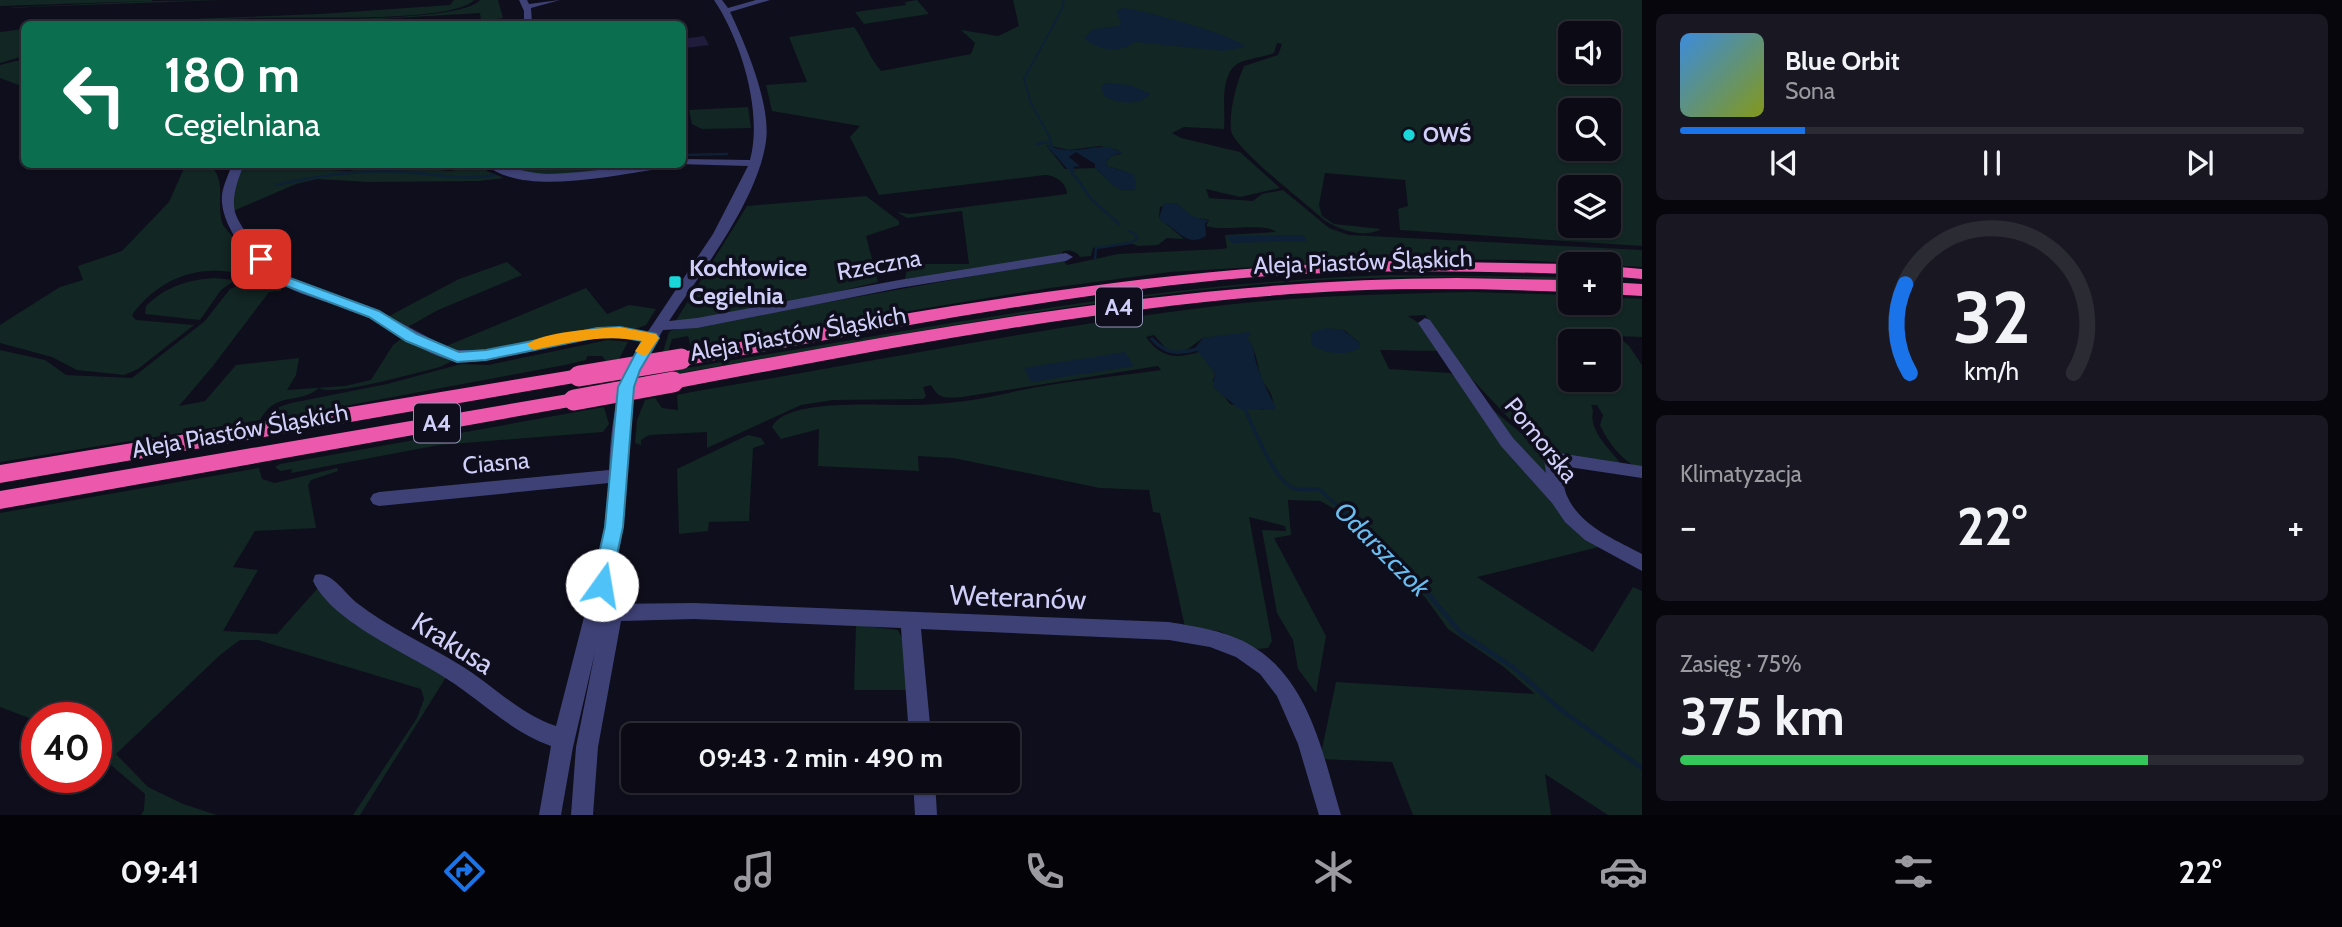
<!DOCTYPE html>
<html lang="pl">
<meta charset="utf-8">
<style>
:root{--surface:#0b0a15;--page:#191822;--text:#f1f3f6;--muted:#9a9aa0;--line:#2b2b34;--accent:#1a73e8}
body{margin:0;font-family:Cabin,sans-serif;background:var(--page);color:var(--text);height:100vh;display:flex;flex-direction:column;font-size:26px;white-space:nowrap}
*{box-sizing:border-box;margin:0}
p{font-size:23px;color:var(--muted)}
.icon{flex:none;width:38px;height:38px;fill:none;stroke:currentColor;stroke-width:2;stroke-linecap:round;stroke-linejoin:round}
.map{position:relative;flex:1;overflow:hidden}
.side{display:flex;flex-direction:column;gap:14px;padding:14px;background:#06060c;width:700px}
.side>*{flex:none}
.hud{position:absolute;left:21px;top:21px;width:665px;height:147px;border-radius:10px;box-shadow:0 2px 5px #0004,0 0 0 2px var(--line);background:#0b6e4f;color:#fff;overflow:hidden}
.fabs{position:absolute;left:1558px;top:21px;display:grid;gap:14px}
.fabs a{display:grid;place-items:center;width:63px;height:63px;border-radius:10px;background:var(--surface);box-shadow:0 2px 5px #0004,0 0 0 2px var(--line);font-size:35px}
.speed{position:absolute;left:21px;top:702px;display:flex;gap:14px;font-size:35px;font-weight:700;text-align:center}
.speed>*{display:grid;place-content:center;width:91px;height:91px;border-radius:50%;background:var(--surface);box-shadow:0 2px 5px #0004,0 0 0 2px var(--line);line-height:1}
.speed .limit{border:10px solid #d22;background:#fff;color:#111}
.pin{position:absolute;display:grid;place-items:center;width:60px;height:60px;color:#fff;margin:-30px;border-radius:14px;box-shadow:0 4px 10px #0006}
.me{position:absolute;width:77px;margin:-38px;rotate:13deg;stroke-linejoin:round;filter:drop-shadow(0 0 5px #0008)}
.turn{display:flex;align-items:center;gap:24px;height:147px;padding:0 28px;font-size:32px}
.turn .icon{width:91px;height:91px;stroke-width:2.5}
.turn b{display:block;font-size:49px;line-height:60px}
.big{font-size:52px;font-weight:800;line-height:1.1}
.side .tile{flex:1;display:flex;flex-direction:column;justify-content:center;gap:10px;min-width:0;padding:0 24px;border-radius:10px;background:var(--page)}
.side .dial{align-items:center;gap:0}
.dial svg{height:182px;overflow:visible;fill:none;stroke:var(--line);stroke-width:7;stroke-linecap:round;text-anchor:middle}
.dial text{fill:var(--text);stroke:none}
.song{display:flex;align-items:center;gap:21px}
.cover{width:84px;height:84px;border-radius:10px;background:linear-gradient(135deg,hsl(210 70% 55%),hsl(70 70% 35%))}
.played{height:7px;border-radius:4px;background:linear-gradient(90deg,var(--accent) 20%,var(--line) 20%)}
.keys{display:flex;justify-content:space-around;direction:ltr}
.heat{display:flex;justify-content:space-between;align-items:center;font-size:38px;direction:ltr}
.charge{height:10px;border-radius:5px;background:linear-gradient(90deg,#34c759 75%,var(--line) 0)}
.trip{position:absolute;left:621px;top:723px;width:399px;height:70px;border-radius:10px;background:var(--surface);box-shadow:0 2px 5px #0004,0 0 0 2px var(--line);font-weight:800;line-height:70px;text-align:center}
.menu{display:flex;height:112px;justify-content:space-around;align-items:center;background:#040408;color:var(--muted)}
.menu .icon{width:49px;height:49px}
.menu .on{color:var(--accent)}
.menu b{font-size:32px;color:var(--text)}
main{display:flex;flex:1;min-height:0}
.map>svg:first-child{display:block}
.green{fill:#122623;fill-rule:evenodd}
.water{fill:#0e2035}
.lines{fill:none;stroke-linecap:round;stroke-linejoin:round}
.stream-far3{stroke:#0e2035;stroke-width:2}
.stream-far2{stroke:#0e2035;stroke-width:2.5}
.stream-far1{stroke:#0e2035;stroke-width:3.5}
.stream{stroke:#0e2035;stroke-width:4.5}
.building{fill:#201c3b}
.minor{fill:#3e4176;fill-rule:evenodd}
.highway{fill:#eb58ac;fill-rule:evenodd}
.highway-bridge{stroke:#eb58ac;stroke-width:21}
.route{fill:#4fc3f7;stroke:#337fa1;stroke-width:2}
.slow{fill:#f59e0b}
.poi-dot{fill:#1ad8da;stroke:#0f0e1c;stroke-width:2.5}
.labels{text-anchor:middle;stroke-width:7;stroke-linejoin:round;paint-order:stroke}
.far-poi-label{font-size:21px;font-weight:bold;fill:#d0cff9;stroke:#0f0e1c;text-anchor:start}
.shield{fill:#0f0e1c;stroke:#9695b7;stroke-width:2}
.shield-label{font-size:23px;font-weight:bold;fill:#d0cff9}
.street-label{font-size:24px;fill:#d0cff9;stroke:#0f0e1c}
.poi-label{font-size:24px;font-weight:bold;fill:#d0cff9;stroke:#0f0e1c;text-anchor:start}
.water-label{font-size:26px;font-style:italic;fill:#69bced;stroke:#0f0e1c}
.near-street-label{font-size:28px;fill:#d0cff9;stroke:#0f0e1c}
</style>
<main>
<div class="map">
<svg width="1642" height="815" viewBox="0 0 1642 815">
<rect width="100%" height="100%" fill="#0f0e1c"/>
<path class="green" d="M0,0H152V1L225,0L0,8L150,1L0,6Z
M454,0H474C453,24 290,16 252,18C189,20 127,25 64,24L320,14L450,5Z
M480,0H498L503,18L481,21L480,13L295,24H142C194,15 458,29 480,0Z
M917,0L929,14L864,24L855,12L906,5L905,2Z
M1013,0H1642V246L1400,230L1398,209L1408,206L1405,180L1325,173L1319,205L1322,216L1334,224L1381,229C1364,239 1340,230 1324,220C1308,205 1232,147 1231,130C1229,111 1236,84 1244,66L1278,55L1282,44L1277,43L1274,53C1263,57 1251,58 1241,62C1218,72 1226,109 1224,129L1184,127L1172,133L1181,138L1240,152L1280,188L1240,197L1206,189L1209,198L1253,201L1262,194L1283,190L1329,228L1349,235L1642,250V267L1520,260L1388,259L1170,272L1043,289L691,347L688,336L672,339L668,352H663L669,332L673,330L1063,260L1067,265L1118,254L1222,249L1227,248L1225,235L1276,232C1263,222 1225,232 1206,226L1209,220L1192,217L1176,203L1160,207L1159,218L1184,239L1167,238L1158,245L1138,246L1128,242L1093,248L1091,256L1080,257C1076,251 1069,249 1062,252V256L905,279L908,264H969L962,211L907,218L897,212L910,214L1067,194C1067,184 1056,175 1045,175L879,195L850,137L860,126L772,111L766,85L807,82L789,37L854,27C865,42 869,57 881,71L971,54L975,43L961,30L998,36L1019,26ZM1570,33H1608V72H1570ZM1570,110H1608V149H1570ZM1046,145L1069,150L1100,146L1118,150L1121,154L1112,156L1106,162L1107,166L1129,173L1135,189C1116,195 1108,178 1095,168L1065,169ZM1570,187H1608V226H1570Z
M24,29V56L0,63V32Z
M24,59V87L0,78V65Z
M748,107L751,128L702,129L692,124L689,110Z
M483,164L487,171L504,178L479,181L369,182L317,179L296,184L233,211L232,196L240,165H308L310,169L348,171L387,166L451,171Z
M183,165H210C228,182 215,204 223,225C234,240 246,252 261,265L260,268C248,276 236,272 222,271C186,268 155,285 134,312L132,316L136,320L194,325L138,369L124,375L77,370L52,357L0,343V325L60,287L83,280L78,266L122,251L169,202L185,166Z
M497,165H644C609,170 526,187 497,165Z
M866,196L899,221V225L866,236L878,282L794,302L675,322L747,206Z
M507,262L522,275L438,310L408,327L389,316L459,279Z
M1389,275L1570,277V280C1464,276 1357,275 1252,285C1058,303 866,341 675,374L676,370C912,330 1148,283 1389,275Z
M214,278L235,280L221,290L200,320L145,314L146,306C166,286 188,280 214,278Z
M254,279L270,280L282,291L269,292L213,366L179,406L205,401L236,365L299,358L296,375L287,390L345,386L371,380L393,345L401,339L452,361L440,367C419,372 333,397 319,388C300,405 276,390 260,420L0,462V350L45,360L66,375L132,378L205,321L230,289Z
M586,288L607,314L629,305L656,309L646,325L633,330C600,335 466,363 444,347Z
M1471,292L1570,295V303H1608V297L1642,299V337L1618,336L1629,346L1642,365V469C1624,464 1607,441 1600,425L1603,415L1597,405H1591C1595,412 1591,414 1593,422C1596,438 1613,453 1623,466L1560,454L1538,444L1521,431L1467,374L1425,315L1408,316L1419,323L1439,351L1380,350L1389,369L1450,373L1455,376L1599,547L1477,577L1593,652L1633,587L1642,591V815H1608L1545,774L1551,815H1413L1392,762L1320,759L1336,682L1535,694L1504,667L1448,629L1425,597L1333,508L1320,501L1288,500L1291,535L1274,538L1326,636L1316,693L1298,669L1293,640L1277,613L1262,530L1286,531L1285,526L1249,517L1272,641L1268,648L1257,649L1219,631L1185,627L1160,513L1153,512L1149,490L1100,488L953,458L918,456L919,471L818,466L819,429L781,439L772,427C784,399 874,405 900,405C940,406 979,400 1017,391C1064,381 1113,377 1161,370L1158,366L962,397C947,398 939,400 931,385L923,387L926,396L923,399L833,400L801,405L707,448V432L649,435L641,440V445L635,443L637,420L645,400L655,398L662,408L678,410L677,395L697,391C865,363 1032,329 1201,308C1291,296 1381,294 1471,292ZM1344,330L1360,343L1312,345V337ZM1251,333L1246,338C1258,350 1256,366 1263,381C1267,389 1272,392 1273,402L1263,410L1230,404L1213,381L1215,373L1199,352C1175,359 1161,358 1146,337L1154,335L1169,352C1190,352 1189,347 1203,338ZM1570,341H1608V380H1570Z
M608,340L628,342L619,359L606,361L602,356H587L586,360L565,365L285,417H275L279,407L291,403L387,384L461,364L488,365Z
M604,407L609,424L603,432L439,445L291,473L292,469L280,471L275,467L280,464L420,439L427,438L434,442L440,440L438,437Z
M1487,408L1492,409L1545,453L1552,487Z
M748,435L761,438L765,444L753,448L749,521L709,522L708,531L679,534L677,469Z
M259,468L262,479L275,483L337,468L338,471L311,480L308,485L316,528L255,531L233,567L258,570L223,631L277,634L318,588L448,674L360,815H353L417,718L424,699L421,689L258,640H240L220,655L116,754L148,787L183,804L217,815H141L144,810L145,794L105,760L96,756V718H37V721L0,707V513Z
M856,625L898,630L904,642L908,690H854Z"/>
<path class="water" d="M1123,8C1140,9 1239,36 1245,47L1224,51L1135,42C1119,54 1099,51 1084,38L1093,29L1119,26L1121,23L1116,11Z
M1106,83L1130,85L1151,94C1139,106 1117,104 1104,96L1101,87Z
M1046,145C1053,147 1060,150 1068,150C1087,152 1103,140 1122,153L1112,156L1106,162L1107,166L1133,174L1136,180L1135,189C1115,195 1108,178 1095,168V164L1076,152L1069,157L1080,166L1073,167L1075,172H1070Z
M1164,203H1176L1192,216L1209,221L1205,223L1206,236C1187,248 1179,230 1163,222L1159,218Z
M1303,235L1307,241L1232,243L1227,236Z
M1326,328L1343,330L1360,343V348C1347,356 1324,354 1312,345L1311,333Z
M1248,332L1252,333L1247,338C1256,348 1253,354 1257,365C1260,374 1271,400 1276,407L1274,410L1239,409L1213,387L1215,373L1195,348L1203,338Z
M1125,352L1134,366L1031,382L1024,368Z"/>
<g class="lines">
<path class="stream-far3" d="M1049,136L1031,103L1024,79L1062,9L1064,0"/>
<path class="stream-far2" d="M1049,135L1052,149
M1036,144L1050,142
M682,155L727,154
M554,164L582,167L606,164
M508,169L532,164
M1071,171L1092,200L1119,224
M276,185C318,176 361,169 404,172C435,174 464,181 495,175
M1095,259L1096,248L1130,243L1137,239L1135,234L1129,231"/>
<path class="stream-far1" d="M1152,339C1167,355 1177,354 1198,349
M1243,405C1253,425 1274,484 1296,489C1303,490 1312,489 1319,489L1366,532"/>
<path class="stream" d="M1364,530L1424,589L1461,633L1514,668L1561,710L1642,768"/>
</g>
<path class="building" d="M704,36L709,45L685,48L682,39Z"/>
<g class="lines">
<path class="minor" d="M519,0H527L529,4L560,0L531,8L532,24H524V11Z
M714,0H722L728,8L756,0H770L730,12C746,45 771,105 766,141C758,200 702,271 669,321L697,318L899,280L1066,253L1073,257L1066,261L899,288L697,328L663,330C655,344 645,357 639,372C621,421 629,475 623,525C620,552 614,578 607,604L694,603L1169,622C1197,627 1228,631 1252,646C1310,681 1323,755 1341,815H1319L1298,744L1277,696L1260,674L1236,657L1210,647L1169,640L921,629L931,735H909L901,628L694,619L621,621L598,747L593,815H571L576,747L595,652L573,747L561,815H539L551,746C511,732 482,701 447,679C408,653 333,623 313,581L315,575C331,570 345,594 357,603C389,628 426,644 460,665C492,684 520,715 556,726L602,547L609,483L379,506L373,504L370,499L373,494L379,492L609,470C611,424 616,381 642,341C597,332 554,346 510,355C495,358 478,363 462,362C426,359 399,330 367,316C340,304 307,299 281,284C255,268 219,227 222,195C223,185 229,174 232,164H244C238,180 230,199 236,215C240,226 249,234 252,246L291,278L379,311L452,350H486L598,327H620L647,333L713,234L748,166L678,164H682V159L750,160C763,112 741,40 714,0Z
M485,164C506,164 526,174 549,174C589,173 629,164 669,164C660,170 644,171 633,173C593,179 517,193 485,164Z
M1425,318L1430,320L1513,438L1546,473L1544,458L1546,454L1552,452L1642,466V478L1562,466C1563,476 1563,489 1568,498C1582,527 1616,540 1642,554V571L1585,540L1565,522L1552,503L1501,446L1418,323Z
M913,780H935L937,815H915Z"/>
<path class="highway" d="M1395,261L1572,264H1570V274C1453,270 1336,269 1220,280C1039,298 860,335 681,366L674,364L671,359L674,354L681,352C918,312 1154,266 1395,261Z
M1608,266L1642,269V279L1608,276Z
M1457,278L1570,280V292C1469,288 1369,287 1268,296C1068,313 870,352 673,389L666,387L663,382L666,377L673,375C933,328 1192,279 1457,278Z
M1608,282L1642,284V296L1608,294Z
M579,369L586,371L589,376L586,381L0,483V465Z
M574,393L581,395L584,400L581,405L0,509V491Z"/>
<path class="highway-bridge" d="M579,376L681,359
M574,400L673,382"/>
</g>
<path class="route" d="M261,255L290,278L379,311L417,334L459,352L486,350L598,328L620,327L656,334L659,338L640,370L634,387L623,527L609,591L602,593L595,591L592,585L605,527L618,387L642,341L620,337H598L486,360L457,362L406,341L369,317L281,284L254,259Z"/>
<path class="slow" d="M620,327L656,334L659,338L648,354L643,356L635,351L642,341C604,334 571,342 534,350L527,345C539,332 601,328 620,327Z"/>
<g class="poi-dot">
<circle cx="1409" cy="135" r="7"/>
<rect x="668" y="275" width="14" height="14" rx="3.5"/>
</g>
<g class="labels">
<g class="far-poi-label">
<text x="1423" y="142">OWŚ</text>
</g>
<g class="shield">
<rect x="1096" y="287.5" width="46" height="39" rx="5"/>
<rect x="414" y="403.5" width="46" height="39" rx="5"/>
</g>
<g class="shield-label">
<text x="1119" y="315">A4</text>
<text x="437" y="431">A4</text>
</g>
<g class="street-label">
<text transform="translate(1363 262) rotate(-2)" y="8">Aleja Piastów Śląskich</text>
<text transform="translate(879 265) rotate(-10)" y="8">Rzeczna</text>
<text transform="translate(798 334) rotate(-10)" y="8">Aleja Piastów Śląskich</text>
<text transform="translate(240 431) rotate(-10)" y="8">Aleja Piastów Śląskich</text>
<text transform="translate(1541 440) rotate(51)" y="8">Pomorska</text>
<text transform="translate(496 463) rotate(-5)" y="8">Ciasna</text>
</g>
<g class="poi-label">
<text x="689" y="276">Kochłowice<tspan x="689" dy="28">Cegielnia</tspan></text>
</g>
<g class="water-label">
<text transform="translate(1382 549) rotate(45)" y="9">Odarszczok</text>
</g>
<g class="near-street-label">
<text transform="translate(1018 597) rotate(2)" y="10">Weteranów</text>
<text transform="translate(453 643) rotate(32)" y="10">Krakusa</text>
</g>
</g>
</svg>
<div class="fabs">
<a><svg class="icon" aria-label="sound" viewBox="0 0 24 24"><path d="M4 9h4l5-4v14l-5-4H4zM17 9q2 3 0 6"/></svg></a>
<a><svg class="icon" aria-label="search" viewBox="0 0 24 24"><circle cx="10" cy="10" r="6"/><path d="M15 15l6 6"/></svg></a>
<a><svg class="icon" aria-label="layers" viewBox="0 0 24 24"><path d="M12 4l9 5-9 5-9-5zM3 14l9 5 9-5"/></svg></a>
<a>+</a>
<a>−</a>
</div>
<div class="speed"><div class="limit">40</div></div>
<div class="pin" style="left:261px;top:259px;background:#d93025"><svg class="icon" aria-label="arrive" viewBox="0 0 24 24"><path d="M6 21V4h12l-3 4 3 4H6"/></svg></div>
<svg class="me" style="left:602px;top:585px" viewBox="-20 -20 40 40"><circle r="19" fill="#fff"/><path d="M0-13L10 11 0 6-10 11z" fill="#4fc3f7"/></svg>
<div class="trip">09:43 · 2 min · 490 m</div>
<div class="hud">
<div class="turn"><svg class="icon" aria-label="left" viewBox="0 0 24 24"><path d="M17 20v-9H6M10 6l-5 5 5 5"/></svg><div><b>180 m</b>Cegielniana</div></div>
</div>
</div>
<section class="side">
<div class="tile">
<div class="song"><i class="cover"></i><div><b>Blue Orbit</b><p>Sona</p></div></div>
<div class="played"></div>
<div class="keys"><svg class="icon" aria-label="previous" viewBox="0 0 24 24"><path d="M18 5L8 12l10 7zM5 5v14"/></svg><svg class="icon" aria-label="pause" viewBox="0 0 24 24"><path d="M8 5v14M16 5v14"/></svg><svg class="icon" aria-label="next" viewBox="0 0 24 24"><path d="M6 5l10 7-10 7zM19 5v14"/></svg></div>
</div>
<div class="tile dial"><svg viewBox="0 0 100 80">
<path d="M14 69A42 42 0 1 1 86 69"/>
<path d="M14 69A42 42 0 0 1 12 30" stroke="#1a73e8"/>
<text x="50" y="56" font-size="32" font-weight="700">32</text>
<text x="50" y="72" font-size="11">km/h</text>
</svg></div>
<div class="tile"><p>Klimatyzacja</p>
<div class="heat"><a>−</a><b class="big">22°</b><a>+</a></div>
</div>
<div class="tile"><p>Zasięg · 75%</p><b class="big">375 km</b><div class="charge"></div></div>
</section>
</main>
<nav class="menu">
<b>09:41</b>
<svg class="icon on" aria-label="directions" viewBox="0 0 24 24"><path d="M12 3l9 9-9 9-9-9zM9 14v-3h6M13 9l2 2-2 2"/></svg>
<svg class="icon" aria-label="music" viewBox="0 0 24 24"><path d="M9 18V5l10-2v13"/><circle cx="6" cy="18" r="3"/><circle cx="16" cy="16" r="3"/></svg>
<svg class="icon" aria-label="phone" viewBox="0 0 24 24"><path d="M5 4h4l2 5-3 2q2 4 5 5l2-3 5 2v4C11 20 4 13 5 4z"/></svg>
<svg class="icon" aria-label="climate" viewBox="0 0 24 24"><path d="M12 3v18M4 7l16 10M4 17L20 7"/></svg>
<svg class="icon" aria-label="car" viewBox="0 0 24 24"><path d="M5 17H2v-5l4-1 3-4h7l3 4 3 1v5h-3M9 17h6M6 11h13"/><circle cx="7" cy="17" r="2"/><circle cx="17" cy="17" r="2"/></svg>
<svg class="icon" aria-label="filters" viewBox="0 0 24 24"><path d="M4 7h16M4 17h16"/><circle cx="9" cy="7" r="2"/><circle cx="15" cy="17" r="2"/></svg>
<b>22°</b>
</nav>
